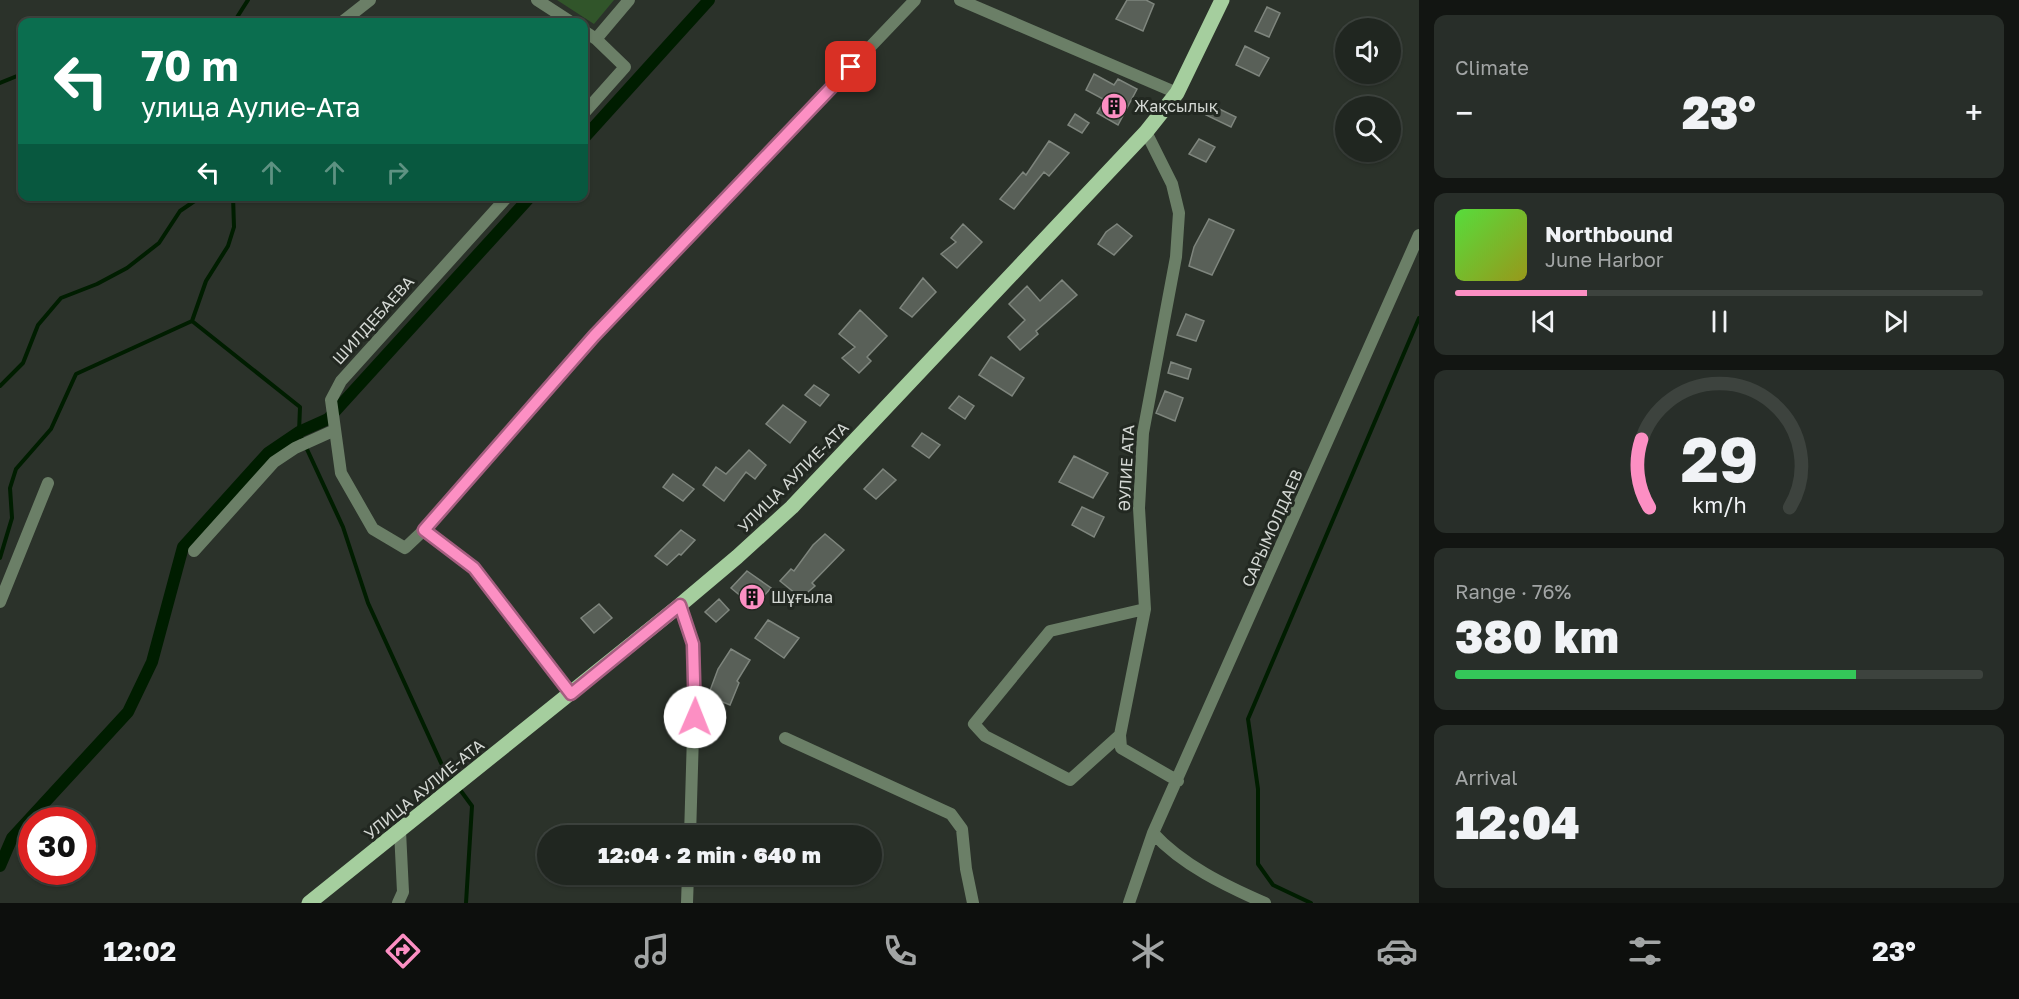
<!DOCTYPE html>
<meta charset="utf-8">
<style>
:root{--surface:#202620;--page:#282e29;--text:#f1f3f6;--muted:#a2a5a5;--line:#3d433e;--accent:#fc8fc3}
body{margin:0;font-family:"Golos Text",sans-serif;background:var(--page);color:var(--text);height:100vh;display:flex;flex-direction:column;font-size:22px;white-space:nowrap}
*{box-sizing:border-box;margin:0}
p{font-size:20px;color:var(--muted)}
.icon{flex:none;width:33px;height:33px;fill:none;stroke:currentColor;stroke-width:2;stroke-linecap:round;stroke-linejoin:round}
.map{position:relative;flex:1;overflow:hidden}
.drawer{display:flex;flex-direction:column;gap:15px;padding:15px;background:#121512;width:600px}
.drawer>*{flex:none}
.top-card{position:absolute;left:18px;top:18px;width:570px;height:183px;border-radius:12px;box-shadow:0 2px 4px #0004,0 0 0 2px var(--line);background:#0b6e4f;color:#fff;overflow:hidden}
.controls{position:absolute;left:1335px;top:18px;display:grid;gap:12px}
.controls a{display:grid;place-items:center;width:66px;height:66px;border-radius:50%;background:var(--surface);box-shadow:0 2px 4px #0004,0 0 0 2px var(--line);font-size:30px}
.speed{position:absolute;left:18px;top:807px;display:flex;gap:12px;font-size:30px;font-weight:700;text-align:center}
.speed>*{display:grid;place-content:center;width:78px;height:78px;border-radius:50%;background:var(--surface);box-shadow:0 2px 4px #0004,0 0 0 2px var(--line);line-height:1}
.speed .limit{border:9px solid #d22;background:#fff;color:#111}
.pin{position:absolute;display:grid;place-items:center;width:51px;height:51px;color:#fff;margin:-26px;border-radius:12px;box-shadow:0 3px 9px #0006}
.me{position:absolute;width:66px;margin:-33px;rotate:1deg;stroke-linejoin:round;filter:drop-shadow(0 0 4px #0008)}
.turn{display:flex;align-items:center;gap:21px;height:126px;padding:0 24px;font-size:27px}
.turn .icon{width:78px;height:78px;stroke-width:2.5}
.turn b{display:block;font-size:42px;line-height:51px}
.lanes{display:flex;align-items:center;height:57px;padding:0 24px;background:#0003;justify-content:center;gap:30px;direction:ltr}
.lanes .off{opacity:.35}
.big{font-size:45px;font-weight:800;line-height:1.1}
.drawer .tile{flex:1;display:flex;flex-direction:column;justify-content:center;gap:9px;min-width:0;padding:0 21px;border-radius:12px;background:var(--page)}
.drawer .dial{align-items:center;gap:0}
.dial svg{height:156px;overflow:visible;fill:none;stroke:var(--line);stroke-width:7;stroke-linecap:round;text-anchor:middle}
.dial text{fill:var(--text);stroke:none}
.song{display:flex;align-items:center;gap:18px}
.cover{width:72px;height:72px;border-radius:9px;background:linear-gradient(135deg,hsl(110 70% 55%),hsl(60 70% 35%))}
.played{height:6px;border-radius:3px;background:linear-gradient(90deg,var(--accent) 25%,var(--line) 25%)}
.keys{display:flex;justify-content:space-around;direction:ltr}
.heat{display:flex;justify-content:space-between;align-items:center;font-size:33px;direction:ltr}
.charge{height:9px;border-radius:4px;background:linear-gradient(90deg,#34c759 76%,var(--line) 0)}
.trip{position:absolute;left:537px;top:825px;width:345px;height:60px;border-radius:30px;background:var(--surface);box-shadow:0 2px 4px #0004,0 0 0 2px var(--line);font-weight:800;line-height:60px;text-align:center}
.tabs{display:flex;height:96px;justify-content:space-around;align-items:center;background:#0d0f0d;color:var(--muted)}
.tabs .icon{width:42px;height:42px}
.tabs .current{color:var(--accent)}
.tabs b{font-size:27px;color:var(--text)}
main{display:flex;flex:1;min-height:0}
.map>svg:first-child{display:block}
.green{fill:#31552a}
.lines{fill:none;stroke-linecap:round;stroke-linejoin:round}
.stream{stroke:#001d00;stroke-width:4}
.canal{stroke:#001d00;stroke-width:12}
.building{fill:#596058;stroke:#7e857d;stroke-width:1.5}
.minor{stroke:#6b7f67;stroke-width:12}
.major{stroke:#a5ce9e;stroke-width:15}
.route-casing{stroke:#a45d7f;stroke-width:15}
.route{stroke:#fc8fc3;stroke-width:10}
.labels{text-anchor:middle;stroke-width:6;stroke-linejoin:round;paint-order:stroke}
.poi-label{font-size:16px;fill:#d3d7d3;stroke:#222821;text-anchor:start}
.street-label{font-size:16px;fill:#d3d7d3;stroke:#222821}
</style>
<main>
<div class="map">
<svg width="1419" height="903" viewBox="0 0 1419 903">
<rect width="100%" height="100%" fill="#2b322a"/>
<path class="green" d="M557,0H614L594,24Z"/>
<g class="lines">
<path class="stream" d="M234,22L248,0
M0,83L22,74
M192,321L300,407L299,432L343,527L368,603L442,765L453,780
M0,386L23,363L38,325L61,298L97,284L127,268L159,243L180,211L202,196
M0,558L12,518L10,488L16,469L51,429L76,374L192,321L206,281L228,246L234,227L233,196
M458,787L472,806L466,903
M1311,903L1273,885L1258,864V789L1248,719L1419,318"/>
<path class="canal" d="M584,138L709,0
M0,866L12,838L128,712L152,662L183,547L268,453L299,432L328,419L531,196"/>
</g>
<path class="building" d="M1127,0H1146L1154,4L1143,31L1116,19Z
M1267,7L1280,13L1269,37L1255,31Z
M1245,46L1269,58L1259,76L1236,65Z
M1094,74L1114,85L1118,79L1137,89L1118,125L1097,113L1105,100L1086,90Z
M1211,105L1236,117L1231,127L1206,115Z
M1075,114L1089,123L1082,133L1068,125Z
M1199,139L1215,147L1206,162L1189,154Z
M1049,141L1069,153L1049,176L1044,172L1014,209L1000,199L1023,172L1026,175Z
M1209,219L1234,230L1212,275L1189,266L1194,247Z
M963,224L982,242L957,268L941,254L956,242L951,238Z
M1117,224L1132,236L1114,255L1098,244L1106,232Z
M923,278L936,292L912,317L900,308Z
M1062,280L1077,295L1036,331L1038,334L1020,350L1008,337L1025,320L1009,304L1027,286L1040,301Z
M860,310L887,336L867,357L871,361L859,373L842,358L855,347L839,334Z
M1186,314L1204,321L1196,341L1177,335Z
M991,357L1024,378L1012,396L979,375Z
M1171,362L1191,369L1188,379L1168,373Z
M814,385L829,395L820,406L805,395Z
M1165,391L1183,398L1175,421L1156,413Z
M959,396L974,406L965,419L949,408Z
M783,405L806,422L790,443L766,424Z
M922,433L940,445L929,458L912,446Z
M749,450L766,465L755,479L746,472L724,501L703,485L716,467L726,474Z
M1074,456L1108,473L1093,498L1059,482Z
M883,469L896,480L876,499L864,489Z
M673,474L694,489L683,501L663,487Z
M1082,507L1104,517L1094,537L1072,525Z
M681,530L695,540L681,555L679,554L667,565L655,556Z
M825,534L844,550L812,583L815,586L801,598L780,581L791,569L794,571L813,545Z
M747,571L771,588L754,607L731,588Z
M719,599L729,610L716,622L705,612Z
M599,604L612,618L594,633L581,618Z
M768,620L799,638L784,658L755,638Z
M731,649L750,660L737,681L739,683L730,705L708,696L718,669Z"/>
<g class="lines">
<path class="minor" d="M537,0L571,22
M960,0L1177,93
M342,22L370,0
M584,31L596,39
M584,113L625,67L596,39L629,0
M1146,132L1172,184L1179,213L1176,257L1143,433L1139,508L1145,609L1120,735L1121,748L1178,781
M424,530L405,548L373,529L341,473L331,400L341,381L508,196
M194,551L274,462L295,448L335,430
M0,602L48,483
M680,605L693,644L695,667L690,836
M571,694L474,568L424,530L594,336L915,0
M1120,735L1070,780L985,736L974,724L1050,631L1145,609
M785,738L951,814L962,829L966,869L973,903
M1153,833C1182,865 1226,886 1265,903
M398,903L403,892L400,831
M687,903L688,874
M1129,903L1153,833L1419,235"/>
<path class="major" d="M309,903L680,605L737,557L792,507L1146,132L1177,93L1222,0"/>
</g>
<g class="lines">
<defs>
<path id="route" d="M695,717L693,644L680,605L571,694L474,568L424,530L594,336L851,67"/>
</defs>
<use href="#route" class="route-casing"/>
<use href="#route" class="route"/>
</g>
<defs>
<symbol id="building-disc" viewBox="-11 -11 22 22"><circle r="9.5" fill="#fc8fc3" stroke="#222821"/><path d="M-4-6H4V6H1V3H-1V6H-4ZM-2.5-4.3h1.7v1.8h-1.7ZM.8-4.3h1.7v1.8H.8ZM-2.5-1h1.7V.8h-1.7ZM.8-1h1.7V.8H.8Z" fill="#111"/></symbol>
</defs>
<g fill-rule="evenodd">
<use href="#building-disc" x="1099" y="91" width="30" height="30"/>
<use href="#building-disc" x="737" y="582" width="30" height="30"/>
</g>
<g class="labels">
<g class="poi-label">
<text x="1134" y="112">Жақсылық</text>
<text x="771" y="603">Шұғыла</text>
</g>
<g class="street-label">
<text transform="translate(373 320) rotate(-48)" y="6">ШИЛДЕБАЕВА</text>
<text transform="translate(1126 468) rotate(-87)" y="6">ӘУЛИЕ АТА</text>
<text transform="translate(793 477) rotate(-45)" y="6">УЛИЦА АУЛИЕ-АТА</text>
<text transform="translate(1272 528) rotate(-66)" y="6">САРЫМОЛДАЕВ</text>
<text transform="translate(424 789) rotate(-39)" y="6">УЛИЦА АУЛИЕ-АТА</text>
</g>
</g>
</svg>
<div class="controls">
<a><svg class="icon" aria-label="sound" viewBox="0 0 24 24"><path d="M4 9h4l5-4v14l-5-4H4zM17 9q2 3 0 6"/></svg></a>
<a><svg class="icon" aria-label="search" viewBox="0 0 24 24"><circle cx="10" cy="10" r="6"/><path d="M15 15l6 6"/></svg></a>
</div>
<div class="speed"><div class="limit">30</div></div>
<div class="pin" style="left:851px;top:67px;background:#d93025"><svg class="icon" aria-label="arrive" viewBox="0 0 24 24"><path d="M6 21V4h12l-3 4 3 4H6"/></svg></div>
<svg class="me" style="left:695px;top:717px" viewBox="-20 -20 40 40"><circle r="19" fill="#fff"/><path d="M0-13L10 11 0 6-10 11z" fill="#fc8fc3"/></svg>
<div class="trip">12:04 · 2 min · 640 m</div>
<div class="top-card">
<div class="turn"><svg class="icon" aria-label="left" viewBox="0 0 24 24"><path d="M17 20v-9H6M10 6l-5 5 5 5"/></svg><div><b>70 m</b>улица Аулие-Ата</div></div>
<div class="lanes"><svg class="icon" aria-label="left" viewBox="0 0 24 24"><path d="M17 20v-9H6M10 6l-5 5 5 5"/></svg><svg class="icon off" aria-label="ahead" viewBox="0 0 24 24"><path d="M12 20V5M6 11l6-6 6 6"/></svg><svg class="icon off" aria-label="ahead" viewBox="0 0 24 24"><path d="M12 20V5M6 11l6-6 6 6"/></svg><svg class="icon off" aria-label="right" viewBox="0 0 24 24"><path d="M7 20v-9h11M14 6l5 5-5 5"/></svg></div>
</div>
</div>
<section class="drawer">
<div class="tile"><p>Climate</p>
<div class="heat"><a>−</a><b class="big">23°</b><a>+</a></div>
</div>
<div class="tile">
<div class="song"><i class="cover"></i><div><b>Northbound</b><p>June Harbor</p></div></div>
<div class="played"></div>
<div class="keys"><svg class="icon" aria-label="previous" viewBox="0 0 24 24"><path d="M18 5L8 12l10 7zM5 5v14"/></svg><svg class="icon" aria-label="pause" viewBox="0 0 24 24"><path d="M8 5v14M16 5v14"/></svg><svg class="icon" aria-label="next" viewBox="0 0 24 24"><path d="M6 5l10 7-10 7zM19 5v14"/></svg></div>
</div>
<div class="tile dial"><svg viewBox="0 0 100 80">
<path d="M14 69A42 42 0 1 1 86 69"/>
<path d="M14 69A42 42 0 0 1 10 34" stroke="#fc8fc3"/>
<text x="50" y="56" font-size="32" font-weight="700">29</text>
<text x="50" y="72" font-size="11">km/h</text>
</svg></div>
<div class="tile"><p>Range · 76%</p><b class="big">380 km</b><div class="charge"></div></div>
<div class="tile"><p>Arrival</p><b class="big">12:04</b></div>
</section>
</main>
<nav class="tabs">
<b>12:02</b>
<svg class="icon current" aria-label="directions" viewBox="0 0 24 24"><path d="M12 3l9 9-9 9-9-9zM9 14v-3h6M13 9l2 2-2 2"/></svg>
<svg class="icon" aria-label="music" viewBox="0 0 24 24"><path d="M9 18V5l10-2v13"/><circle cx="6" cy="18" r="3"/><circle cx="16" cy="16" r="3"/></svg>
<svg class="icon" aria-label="phone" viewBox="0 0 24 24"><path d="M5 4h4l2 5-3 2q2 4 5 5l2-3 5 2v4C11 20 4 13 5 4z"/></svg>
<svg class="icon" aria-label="climate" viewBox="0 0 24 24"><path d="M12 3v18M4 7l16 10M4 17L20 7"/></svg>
<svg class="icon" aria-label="car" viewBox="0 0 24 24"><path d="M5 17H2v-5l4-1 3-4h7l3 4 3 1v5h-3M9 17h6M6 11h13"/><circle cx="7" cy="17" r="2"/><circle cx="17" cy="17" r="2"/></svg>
<svg class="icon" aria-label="filters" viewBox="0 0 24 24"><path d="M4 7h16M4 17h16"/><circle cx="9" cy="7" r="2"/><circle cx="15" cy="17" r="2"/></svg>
<b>23°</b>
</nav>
